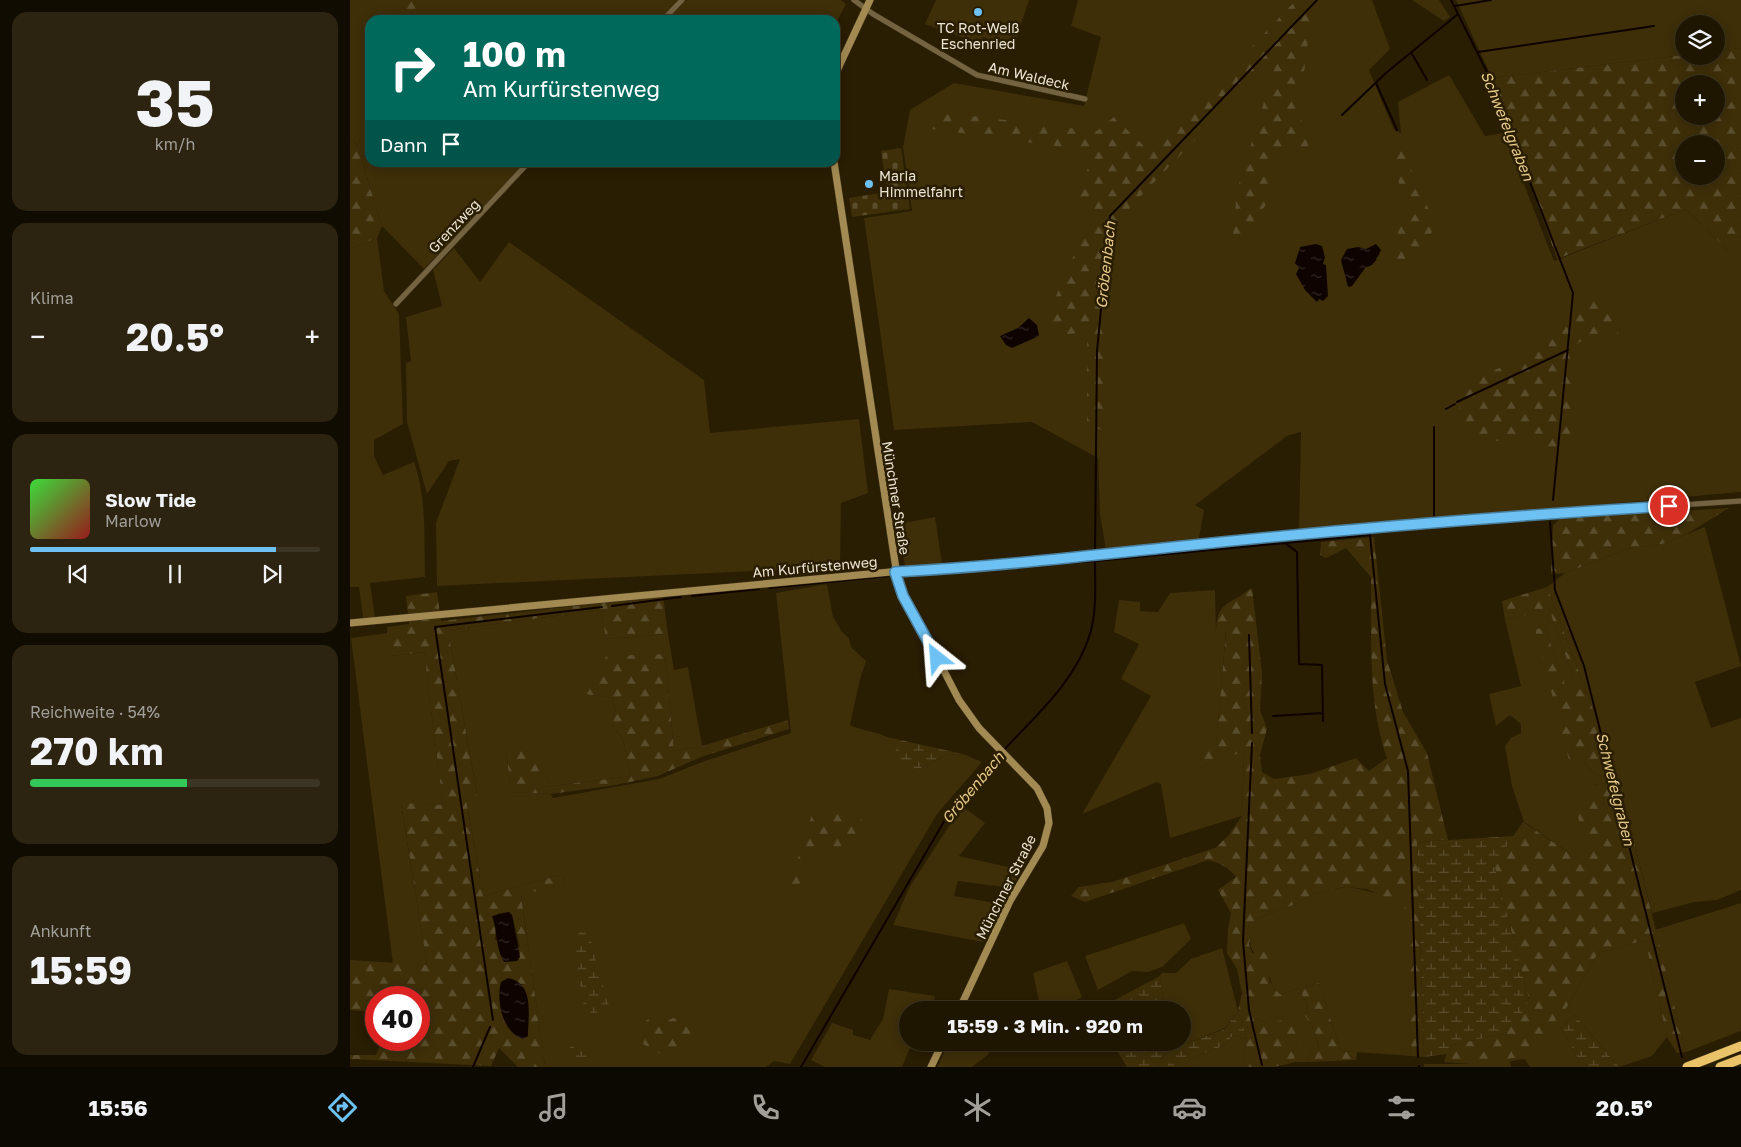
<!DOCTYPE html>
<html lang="de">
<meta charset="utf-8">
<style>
:root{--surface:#1f1602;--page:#2c2311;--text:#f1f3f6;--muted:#a19f99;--line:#3c3524;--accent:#6ec2f3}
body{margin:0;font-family:"Golos Text",sans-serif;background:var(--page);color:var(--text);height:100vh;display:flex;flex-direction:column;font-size:19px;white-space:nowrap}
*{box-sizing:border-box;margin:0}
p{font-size:16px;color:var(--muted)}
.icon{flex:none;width:28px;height:28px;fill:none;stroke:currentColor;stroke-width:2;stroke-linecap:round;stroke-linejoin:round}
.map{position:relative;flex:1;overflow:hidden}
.drawer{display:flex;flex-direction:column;gap:12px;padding:12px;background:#110c01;width:350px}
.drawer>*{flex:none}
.guide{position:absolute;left:15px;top:15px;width:475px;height:152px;border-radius:15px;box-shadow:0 2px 12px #0003,0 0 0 1px var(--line);background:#00695c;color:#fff;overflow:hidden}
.fabs{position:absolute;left:1325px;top:15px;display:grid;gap:10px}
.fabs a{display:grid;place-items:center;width:50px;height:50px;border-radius:50%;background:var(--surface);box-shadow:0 2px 12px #0003,0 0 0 1px var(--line);font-size:25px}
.speed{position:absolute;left:15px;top:986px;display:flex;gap:10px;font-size:25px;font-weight:700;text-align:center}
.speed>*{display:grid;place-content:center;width:65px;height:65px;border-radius:50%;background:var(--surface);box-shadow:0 2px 12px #0003,0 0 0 1px var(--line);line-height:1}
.speed .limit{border:8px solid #d22;background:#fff;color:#111}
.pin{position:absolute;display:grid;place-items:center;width:42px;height:42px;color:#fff;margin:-21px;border:2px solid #fff;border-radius:50%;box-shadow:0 1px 5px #0007}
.me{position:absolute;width:55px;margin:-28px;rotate:332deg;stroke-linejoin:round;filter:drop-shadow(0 0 4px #0008)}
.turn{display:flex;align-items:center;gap:18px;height:105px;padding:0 15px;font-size:22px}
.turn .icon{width:65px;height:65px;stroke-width:2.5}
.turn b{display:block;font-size:35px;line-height:42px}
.then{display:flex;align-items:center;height:48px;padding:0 15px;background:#0003;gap:10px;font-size:19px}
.big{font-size:38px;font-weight:700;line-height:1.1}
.drawer .card{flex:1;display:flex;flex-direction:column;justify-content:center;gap:8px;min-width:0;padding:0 18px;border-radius:15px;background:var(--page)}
.drawer .dial{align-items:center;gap:0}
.dial b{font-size:65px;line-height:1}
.song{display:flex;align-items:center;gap:15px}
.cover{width:60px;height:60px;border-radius:8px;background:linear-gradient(135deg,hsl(120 70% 55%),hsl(0 70% 35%))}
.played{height:5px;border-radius:2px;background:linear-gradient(90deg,var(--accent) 85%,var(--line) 85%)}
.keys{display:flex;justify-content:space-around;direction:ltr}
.heat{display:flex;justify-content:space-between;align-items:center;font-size:28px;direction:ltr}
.charge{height:8px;border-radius:4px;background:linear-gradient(90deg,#34c759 54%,var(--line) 0)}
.trip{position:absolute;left:549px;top:1001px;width:292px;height:50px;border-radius:25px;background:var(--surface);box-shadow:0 2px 12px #0003,0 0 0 1px var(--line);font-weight:700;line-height:50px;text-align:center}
.menu{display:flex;height:80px;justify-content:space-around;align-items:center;background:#0c0901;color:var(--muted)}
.menu .icon{width:35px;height:35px}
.menu .current{color:var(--accent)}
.menu b{font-size:22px;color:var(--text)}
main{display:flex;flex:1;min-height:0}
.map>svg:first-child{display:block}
.green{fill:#3e2f09}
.forest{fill:url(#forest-firs);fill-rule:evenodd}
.wetland{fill:url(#wetland-marsh)}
.cemetery{fill:url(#cemetery-stones)}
.water{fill:url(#water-ripples)}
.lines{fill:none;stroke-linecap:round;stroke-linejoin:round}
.stream{stroke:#0f0300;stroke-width:2}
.street-casing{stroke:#44391f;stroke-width:6}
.secondary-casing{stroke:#44391f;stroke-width:8}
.highway-casing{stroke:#44391f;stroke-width:10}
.street{stroke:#736341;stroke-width:5}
.secondary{stroke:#a38a52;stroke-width:7}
.highway{stroke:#eac369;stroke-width:9}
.route-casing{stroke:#487e9e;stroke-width:12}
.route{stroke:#6ec2f3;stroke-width:9}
.poi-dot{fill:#6ec2f3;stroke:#291d02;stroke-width:2}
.labels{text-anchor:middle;stroke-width:5;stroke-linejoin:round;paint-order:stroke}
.poi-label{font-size:14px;fill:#ece4d4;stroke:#291d02}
.street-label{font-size:14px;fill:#ece4d4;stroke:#291d02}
.water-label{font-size:15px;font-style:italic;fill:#e6c989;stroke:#291d02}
</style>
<main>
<section class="drawer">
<div class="card dial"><b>35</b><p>km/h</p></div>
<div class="card"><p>Klima</p>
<div class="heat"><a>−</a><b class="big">20.5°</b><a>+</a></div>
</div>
<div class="card">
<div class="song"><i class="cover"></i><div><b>Slow Tide</b><p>Marlow</p></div></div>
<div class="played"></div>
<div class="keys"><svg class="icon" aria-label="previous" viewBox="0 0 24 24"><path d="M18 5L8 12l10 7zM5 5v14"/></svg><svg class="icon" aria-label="pause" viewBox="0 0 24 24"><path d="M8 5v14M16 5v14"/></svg><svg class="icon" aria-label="next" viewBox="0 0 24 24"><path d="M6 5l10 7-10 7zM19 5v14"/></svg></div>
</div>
<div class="card"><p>Reichweite · 54%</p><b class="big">270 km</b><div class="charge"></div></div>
<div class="card"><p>Ankunft</p><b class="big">15:59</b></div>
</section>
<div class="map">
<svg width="1391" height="1067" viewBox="0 0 1391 1067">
<defs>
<pattern id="forest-firs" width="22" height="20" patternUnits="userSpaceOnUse" patternTransform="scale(1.25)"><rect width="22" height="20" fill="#3e2f09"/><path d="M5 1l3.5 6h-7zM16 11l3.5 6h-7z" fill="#5a4d2c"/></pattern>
<pattern id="wetland-marsh" width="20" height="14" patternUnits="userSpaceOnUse" patternTransform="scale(1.25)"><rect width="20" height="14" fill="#3e2f09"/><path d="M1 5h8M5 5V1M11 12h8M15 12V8" fill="none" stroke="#5a4d2c"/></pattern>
<pattern id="cemetery-stones" width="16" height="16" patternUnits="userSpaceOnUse" patternTransform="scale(1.25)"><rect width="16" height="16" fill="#3e2f09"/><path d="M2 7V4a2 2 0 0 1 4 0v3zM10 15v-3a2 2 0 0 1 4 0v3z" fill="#5a4d2c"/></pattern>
<pattern id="water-ripples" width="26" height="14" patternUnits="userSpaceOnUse" patternTransform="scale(1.25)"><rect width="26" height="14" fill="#0f0300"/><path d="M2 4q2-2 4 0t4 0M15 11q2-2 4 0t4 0" fill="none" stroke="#322824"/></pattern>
</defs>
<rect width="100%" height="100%" fill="#291d02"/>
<path class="green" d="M0,0H328L309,20H20V162L175,163L74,269L32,226L7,145L0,138Z
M336,0H491L496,4L485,25V20H317Z
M586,0H679L663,48L633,37L630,44L575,24Z
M728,0H1022L1040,49L1019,70L1044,130L1051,133L1048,102L1099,75L1135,136L1154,133L1204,261L1336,209L1378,251L1391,236V492L949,531L951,432L937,436L845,505L854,510L848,543L756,550L750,514L748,458L682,422L544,430L514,218L562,211L553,147L560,110L604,83L734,106L751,37L721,26Z
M1062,0H1089L1100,17L1094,21Z
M1106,0H1391V48L1366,51V24H1334V55L1142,78Z
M27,238L34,291L49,314L53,424L24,440V456L33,475L64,462C77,499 74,539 75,577L20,583L25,617L13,618L9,587H0V249Z
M159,242L354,380L360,433L509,419L518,493L491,503L490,567L87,586L86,523L110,459L99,461L77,494L57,422L56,363L61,361L56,317L92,306L83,270L104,248L130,282Z
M585,517L592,564L555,566L549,524Z
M1355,527L1391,666L1345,682L1361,728L1391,718V890L1367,900L1345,902L1302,913L1262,753L1251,731L1197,587L1215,573L1280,548L1312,544Z
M477,584L483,617L492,632L499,638L501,647L516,661L510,679L500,725C511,731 526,731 537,737C549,744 555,762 561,773L596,755L613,754L632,762L587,814L440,1064L424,1061L416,1067H195L171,894L215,884L214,874L133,896L116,798L127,794L98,630L251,610L256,639L318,634L324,670L338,667L352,746L324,751L315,654L235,694L262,698L266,712L262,716L265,729L273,739L281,776L195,787L156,751L161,792L201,794L203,798L309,779L352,762L441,733L426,593Z
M865,590L866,636L876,630L866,745L850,768L894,750L892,816L820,838L811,784L807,782L732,814L801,696L771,679L789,644L764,632L769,600L790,602V611L808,612L820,593Z
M1199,608L1226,685L1216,688L1195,628L1186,629L1234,762L1244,774L1258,776L1259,782L1244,785L1243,869L1174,822L1162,786L1155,746L1161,738L1171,733V724L1160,715L1146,726L1139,694L1171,686L1155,620Z
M38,633L40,656L74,652L93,805L51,804L77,965L43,964L1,638Z
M612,806L635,823L609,856L671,870L661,888L608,881L604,896L651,904L633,942L543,925L559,888Z
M996,887C1017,889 1034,897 1055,899L1061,1056L991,1051L969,983L930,994C918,983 923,982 917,971C901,946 895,951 905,919L946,904L965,893Z
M1391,903V1031L1336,1052L1305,930Z
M834,923L841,939L812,967L798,972L782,971L748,990L735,956Z
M1295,940L1317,1037L1302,1056L1269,1067L1225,1015L1211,1027L1232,1067H1180L1175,1059L1160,1061L1161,1067H1074V1064H1122L1215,1010L1248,953Z
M872,948L888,1011L875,1028L828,1047L817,1067H808L820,1043L832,1042V1010H815L810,976L812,973H826L841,959Z
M717,961L732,997L708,1010H691L683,973Z
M539,989L585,996L582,1010H558V1042L562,1043L552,1067H475L461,1060L482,1023L503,1030V1035L520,1040L533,1019Z
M951,993L958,1006L955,1016L964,1029L969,1048L962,1050L956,1062H946L917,1024L907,1018V1002Z
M883,1035L897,1039L892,1067H832L842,1058L875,1045Z
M599,1043H626V1049L640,1053L622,1067H587Z"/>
<path class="forest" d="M61,0H79L66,20H47Z
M945,1L961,18L949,111L959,149H931L918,178L924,190L899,233L882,247L887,190L929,53L780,207L763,237L752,430L737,425V331L711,336L695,321L742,214L728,201L739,164L727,149L582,129L580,111L747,131L764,117L801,153Z
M1391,48V236L1379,252L1336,209L1207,259L1142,78L1334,55L1366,56V51ZM1334,84H1366V116H1334ZM1334,144H1366V176H1334Z
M0,138L7,145L32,226L27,238L0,249Z
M1053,150L1085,224L1074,250L1047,265L1039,257L1056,210L1041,153Z
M1249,300L1268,326V334L1260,339L1229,342L1224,347L1220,359L1227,435L1222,444L1213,452L1201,451L1184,435L1129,444C1116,429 1111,414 1106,396L1109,388L1191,347C1199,339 1203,329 1210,321C1218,312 1225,313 1235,301Z
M1379,508L1337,534L1312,544L1280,548L1215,573L1201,574L1203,525L1210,519Z
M1024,537L1037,660L1053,712L1077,753L1098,840L1067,842L1074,1057L1061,1056L1054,899L1035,897L1017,889L996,887L965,893L946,904L905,919L899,944L902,953L915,951L921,964C916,978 920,985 930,994L969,983L991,1051L1007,1052L1006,1060L956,1062L962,1050L969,1047L964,1029L955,1016L958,1006L951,993L907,1003V1018L917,1024L936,1019L950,1038L952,1051L944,1057L946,1062L924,1067H892L897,1039L888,1011L892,993L887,969L877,953L878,928L881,913L868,890L886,877C878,867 870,863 858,860L735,902L721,896L729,887L762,882L865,848L878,836L892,816L894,751L850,768L855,751L866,745L876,631L866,636C866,600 877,607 902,588L912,673L910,710L917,729L910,755L912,772L924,779L960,774L1006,758L1019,771L1037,758C1017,701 1022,637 1021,577L996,548L976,558L970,555L971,542Z
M1197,587L1251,731L1262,753L1336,1052L1327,1053L1317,1037L1295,940L1248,953L1215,1010L1176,1056L1122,1064L1094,1062L1099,1046L1155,1033L1179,1000L1144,864L1173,822L1242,868L1226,810L1244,785L1259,782L1258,776L1244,774L1234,762L1219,760L1185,629L1195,628L1216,687L1226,685L1199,609L1155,620L1152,601Z
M87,592L91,621L313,596L318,634L256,639L251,610L98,630L127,795L116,799L133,896L214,874L215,884L171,895L195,1067H168L149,1048L141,1066L0,1059V1055H26L32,1040H69V998H26V1012L0,1010V960L77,965L51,803L93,805L74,652L39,656L37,627L59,624L56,596ZM158,912L162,915L170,947L145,940L146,927L143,917L149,913ZM173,984L152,1015L149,991Z
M315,654L324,751L352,746L438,720L439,729L351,757L308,776L266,785L201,794L161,792L156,751L191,747L195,787L281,776L273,739L265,729L262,716L266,711L262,698L235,694L232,686L257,656Z
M464,808L512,819L503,844L465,851L446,891L438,890Z
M304,1014L318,1020L324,1018L350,1030L325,1062L293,1044L297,1032L295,1022Z"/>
<path class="wetland" d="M537,737L613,754L596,755L561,773L546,763V745Z
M1164,836L1144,864L1179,1000L1169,1018L1155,1033L1099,1046L1097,1054L1074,1057L1067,842Z
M238,931L259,1006L253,1012L241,1013L233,1003L223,939L229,933Z
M810,976L815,1010H746Z
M888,1011L897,1039L883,1035L875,1045L842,1058L832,1067H817L827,1047L875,1029Z
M1225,1015L1269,1067H1232L1211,1027Z
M224,1043L234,1047L237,1058L235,1064H222L217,1051Z
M762,1043H820L808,1067H777Z"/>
<path class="cemetery" d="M551,148L560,209L502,217L499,198L537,192L531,151Z"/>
<path class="water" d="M966,244L972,246L975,257L973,264L976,265L978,296L973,301L969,299L967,302L955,290L946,274L949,268L945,263L950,247Z
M1026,244L1031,250C1027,258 1025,266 1016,267L1002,286L998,287L991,260L997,249L1008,247L1016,249Z
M679,318L687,325L689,336L662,348L656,345L650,336L668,328Z
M159,912L162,915L170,957L167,961L154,962C145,947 148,932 142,916Z
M158,978C185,983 178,1015 178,1036L173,1039C152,1032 146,1001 151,982Z"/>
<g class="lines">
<path class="stream" d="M1101,0L1139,76L1223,293L1203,500
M1105,6L1141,0
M1061,52L1077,80
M1128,52L1304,26
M1026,83L1047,130
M992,115L1036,73L1108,14
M1107,402L1218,350
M1096,409L1105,404
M1084,427V516
M1200,522L1205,590L1234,666L1332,1057
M935,543L947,552L949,664L972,665L973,721
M745,552L747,351L760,216L967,0
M554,574L745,561L1020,535L1035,684L1058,771L1068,1057
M419,588L538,576
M342,596L409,589
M262,606L331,597
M899,635L902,733
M923,716L973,713
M902,743L893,941L899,1010L912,1065
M653,751C685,716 726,681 740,634C747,611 745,585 745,561
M143,1020L85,627L252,607
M1069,1066V1067
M123,1067L140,1027
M451,1067L599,813L650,755"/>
<defs>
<path id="street" d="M504,0L523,14L627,75L735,99
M313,20L332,0
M46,304L179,162
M551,571C613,566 675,563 737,557C955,536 1172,515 1391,501"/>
<path id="secondary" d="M485,75L520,0
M484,162L548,582L609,700L629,728L687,788L697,808L699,823L693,846L660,901L609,1010
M0,623L551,571
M581,1067L593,1042"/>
<path id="highway" d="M1337,1067L1391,1046
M1370,1067L1391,1059"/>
</defs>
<use href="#street" class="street-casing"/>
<use href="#secondary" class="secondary-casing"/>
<use href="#highway" class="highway-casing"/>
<use href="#street" class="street"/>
<use href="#secondary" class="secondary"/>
<use href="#highway" class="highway"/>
</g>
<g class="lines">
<defs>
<path id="route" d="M587,658L553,596L545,572C641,567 737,556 833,546C994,529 1157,516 1319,506"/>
</defs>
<use href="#route" class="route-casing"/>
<use href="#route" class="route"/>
</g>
<g class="poi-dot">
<circle cx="628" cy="12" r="5"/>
<circle cx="519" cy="184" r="5"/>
</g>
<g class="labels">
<g class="poi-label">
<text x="628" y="33">TC Rot-Weiß<tspan x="628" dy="16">Eschenried</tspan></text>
<text x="529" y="181" text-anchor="start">Maria<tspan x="529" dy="16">Himmelfahrt</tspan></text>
</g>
<g class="street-label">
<text transform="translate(679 76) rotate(13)" y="5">Am Waldeck</text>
<text transform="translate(104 226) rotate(-47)" y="5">Grenzweg</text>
<text transform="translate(546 498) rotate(81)" y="5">Münchner Straße</text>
<text transform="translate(465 567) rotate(-5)" y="5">Am Kurfürstenweg</text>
<text transform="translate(656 887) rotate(-63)" y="5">Münchner Straße</text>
</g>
<g class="water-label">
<text transform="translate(1157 126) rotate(68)" y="5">Schwefelgraben</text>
<text transform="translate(756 265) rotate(-84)" y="5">Gröbenbach</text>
<text transform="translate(623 788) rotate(-50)" y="5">Gröbenbach</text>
<text transform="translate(1265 789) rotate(76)" y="5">Schwefelgraben</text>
</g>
</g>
</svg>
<div class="fabs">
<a><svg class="icon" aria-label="layers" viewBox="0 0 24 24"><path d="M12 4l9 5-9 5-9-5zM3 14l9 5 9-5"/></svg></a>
<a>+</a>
<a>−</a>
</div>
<div class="speed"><div class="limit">40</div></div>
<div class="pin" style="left:1319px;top:506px;background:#d93025"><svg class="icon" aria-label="arrive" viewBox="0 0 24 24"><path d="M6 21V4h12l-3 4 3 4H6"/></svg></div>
<svg class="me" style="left:587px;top:658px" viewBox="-20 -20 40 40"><path d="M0-17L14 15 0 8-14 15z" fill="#6ec2f3" stroke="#fff" stroke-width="4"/></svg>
<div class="trip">15:59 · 3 Min. · 920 m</div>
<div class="guide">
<div class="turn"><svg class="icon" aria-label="right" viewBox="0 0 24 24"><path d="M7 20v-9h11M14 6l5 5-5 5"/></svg><div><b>100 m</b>Am Kurfürstenweg</div></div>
<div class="then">Dann<svg class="icon" aria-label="arrive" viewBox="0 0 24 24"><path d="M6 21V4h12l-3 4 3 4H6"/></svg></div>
</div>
</div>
</main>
<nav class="menu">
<b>15:56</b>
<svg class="icon current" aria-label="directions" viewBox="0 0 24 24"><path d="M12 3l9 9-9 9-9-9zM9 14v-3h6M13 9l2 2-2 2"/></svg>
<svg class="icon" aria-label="music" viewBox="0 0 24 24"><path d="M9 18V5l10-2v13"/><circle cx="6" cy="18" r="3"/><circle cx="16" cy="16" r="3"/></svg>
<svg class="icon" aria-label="phone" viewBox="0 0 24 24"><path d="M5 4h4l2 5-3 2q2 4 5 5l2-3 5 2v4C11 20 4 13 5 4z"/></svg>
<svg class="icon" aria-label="climate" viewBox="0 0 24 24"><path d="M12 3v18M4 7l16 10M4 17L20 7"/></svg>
<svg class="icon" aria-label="car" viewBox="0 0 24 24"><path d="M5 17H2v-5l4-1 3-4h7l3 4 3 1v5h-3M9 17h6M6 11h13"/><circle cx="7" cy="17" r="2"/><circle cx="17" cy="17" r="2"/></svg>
<svg class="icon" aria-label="filters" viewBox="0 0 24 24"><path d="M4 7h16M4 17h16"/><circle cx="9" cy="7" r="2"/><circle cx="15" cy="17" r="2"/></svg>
<b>20.5°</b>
</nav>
